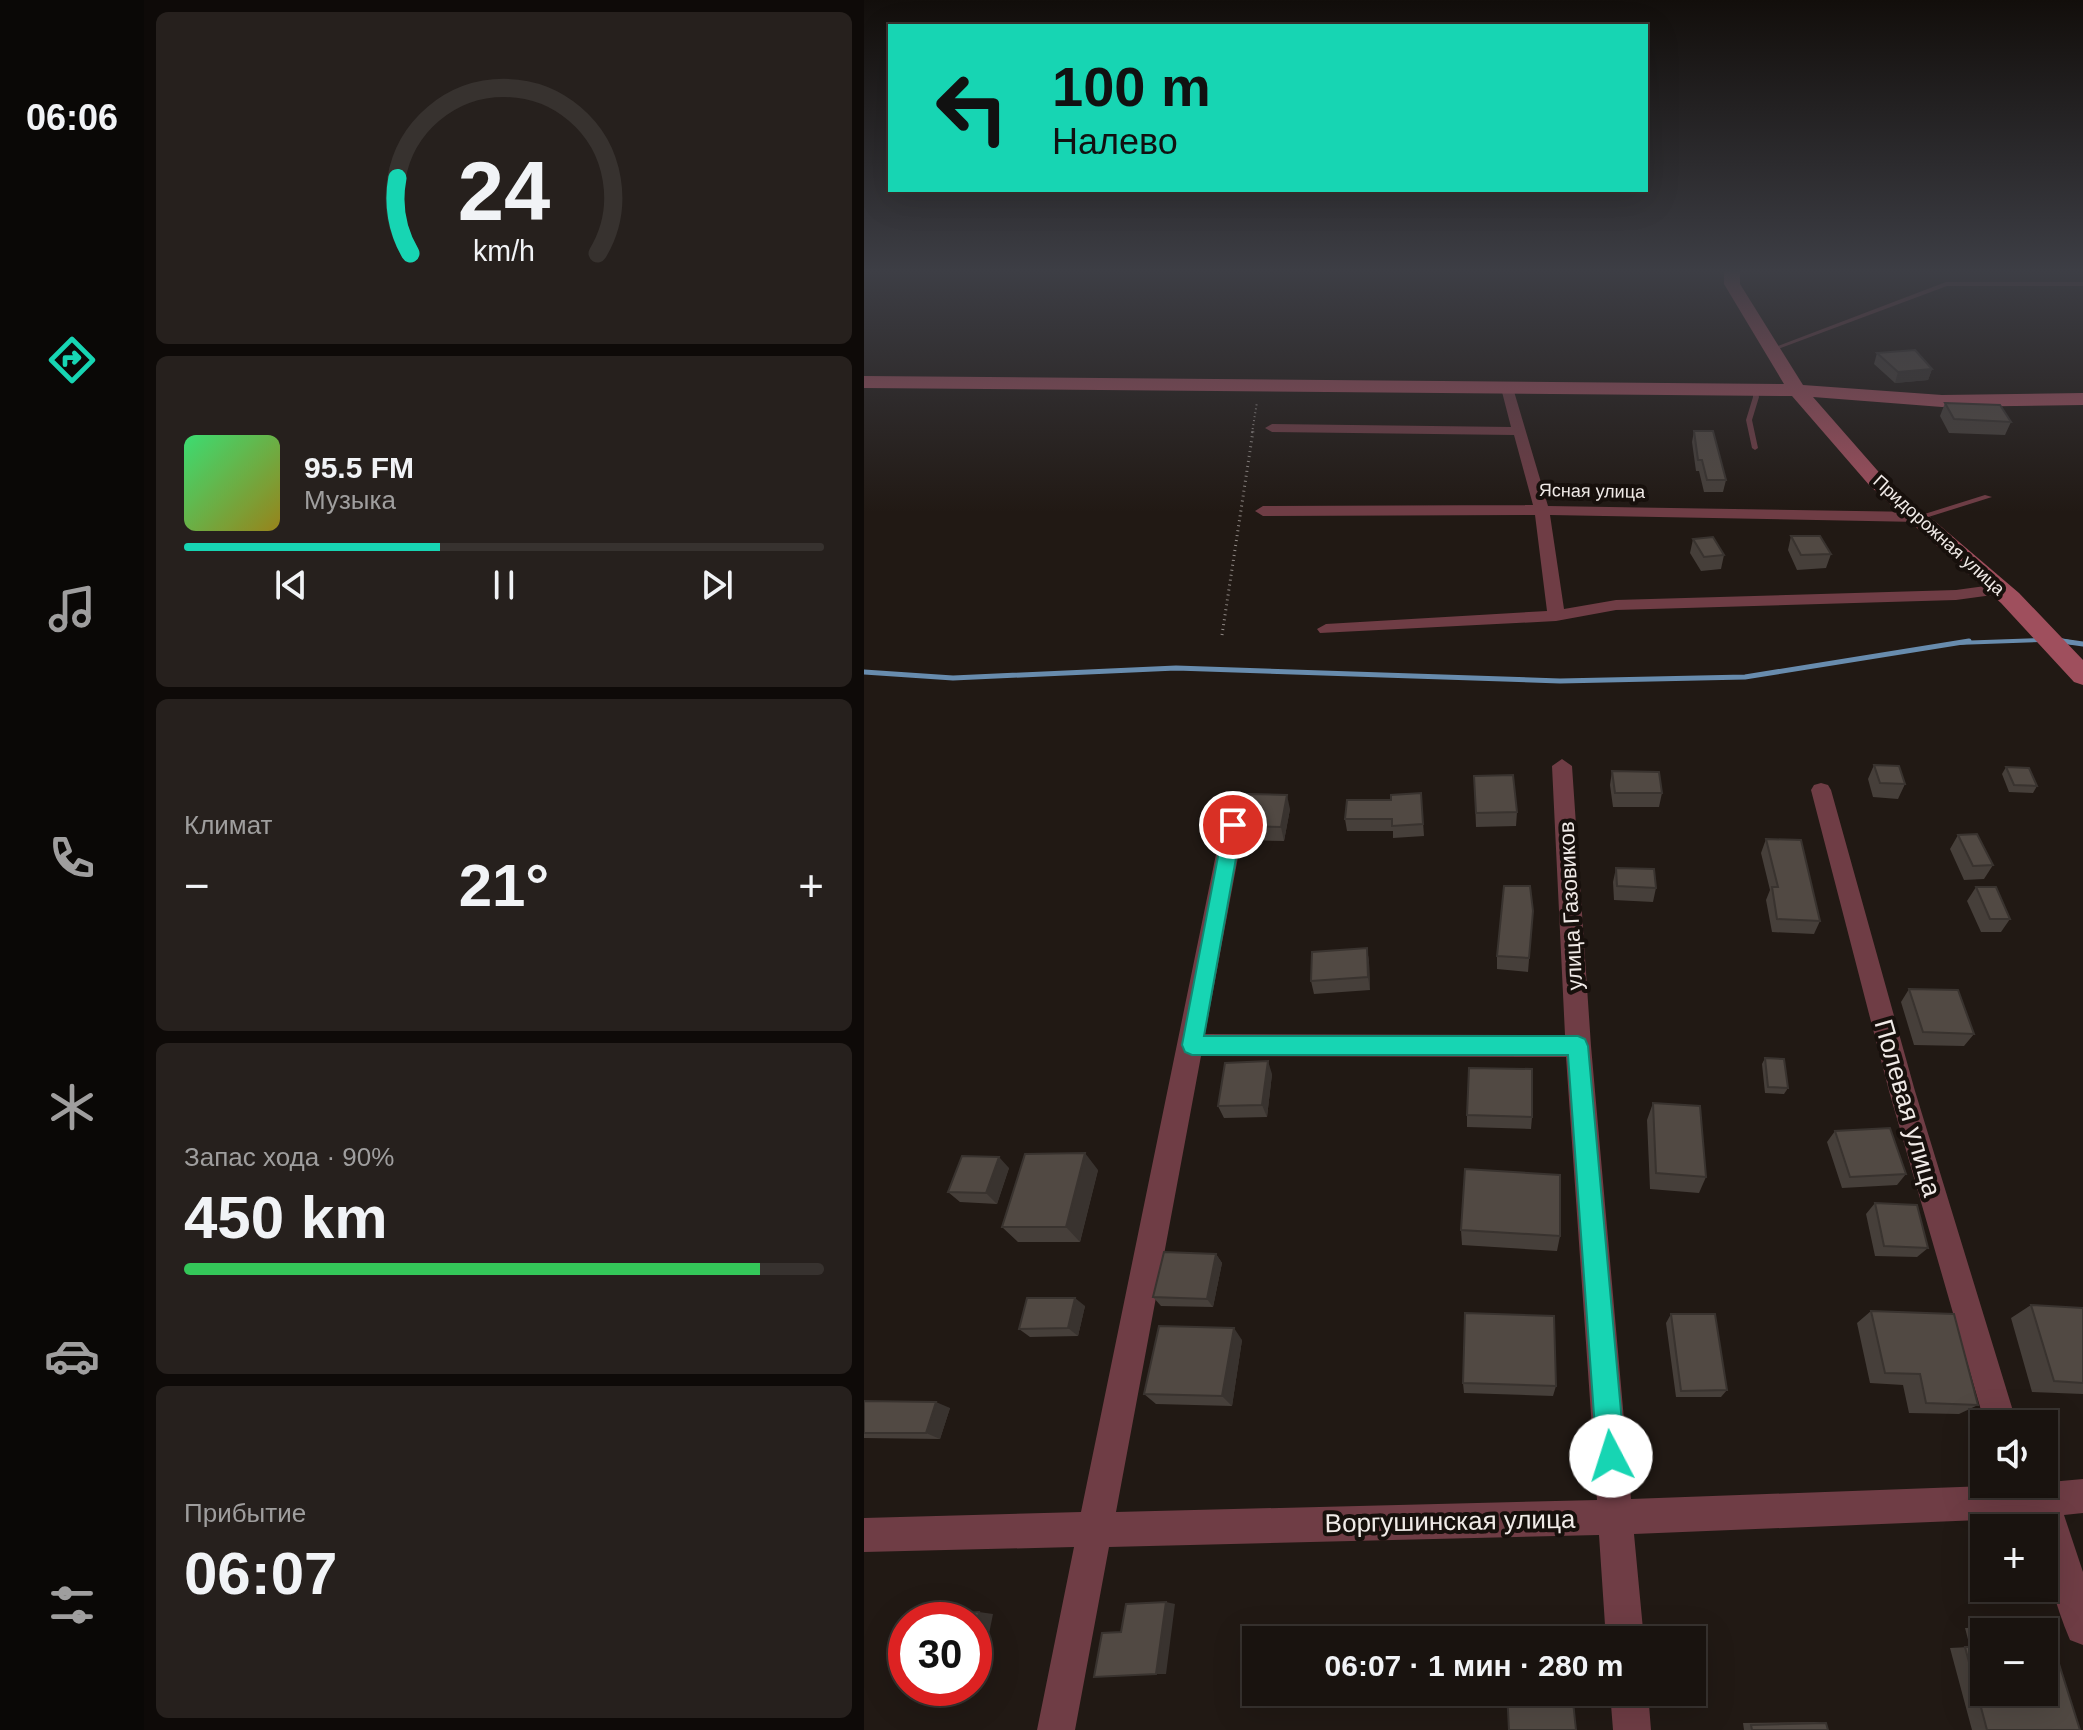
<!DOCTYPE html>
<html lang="ru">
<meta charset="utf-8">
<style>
:root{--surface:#19130f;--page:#26201d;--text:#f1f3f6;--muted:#9f9e9e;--line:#37322f;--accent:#17d5b3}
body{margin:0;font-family:Helvetica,sans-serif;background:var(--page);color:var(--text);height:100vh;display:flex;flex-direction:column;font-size:30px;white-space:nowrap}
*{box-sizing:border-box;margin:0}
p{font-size:26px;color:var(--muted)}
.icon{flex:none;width:44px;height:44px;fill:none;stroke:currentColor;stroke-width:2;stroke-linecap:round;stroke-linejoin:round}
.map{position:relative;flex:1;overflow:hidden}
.panel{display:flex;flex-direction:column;gap:12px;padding:12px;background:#0e0a08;width:720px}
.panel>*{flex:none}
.guide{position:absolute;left:24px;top:24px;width:760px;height:168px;border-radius:0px;box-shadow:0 8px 32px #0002,0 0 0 2px var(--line);background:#17d5b3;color:#111;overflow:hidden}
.buttons{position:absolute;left:1106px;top:1410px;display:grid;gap:16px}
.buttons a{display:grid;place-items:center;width:88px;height:88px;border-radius:0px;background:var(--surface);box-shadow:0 8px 32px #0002,0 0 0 2px var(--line);font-size:40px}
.speed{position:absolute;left:24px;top:1602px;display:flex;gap:16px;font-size:40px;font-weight:700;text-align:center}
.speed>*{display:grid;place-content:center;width:104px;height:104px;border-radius:50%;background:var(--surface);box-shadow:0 8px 32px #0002,0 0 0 2px var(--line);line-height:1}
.speed .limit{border:12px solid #d22;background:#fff;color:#111}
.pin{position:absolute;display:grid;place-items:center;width:68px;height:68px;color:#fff;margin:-34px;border:4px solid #fff;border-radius:50%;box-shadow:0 2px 8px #0007}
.me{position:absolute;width:88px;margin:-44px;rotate:355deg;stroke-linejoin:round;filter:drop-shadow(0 0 6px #0008)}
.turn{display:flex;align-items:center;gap:28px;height:168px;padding:0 32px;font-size:36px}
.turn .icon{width:104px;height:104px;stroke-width:2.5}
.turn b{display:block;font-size:56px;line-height:68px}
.big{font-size:60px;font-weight:700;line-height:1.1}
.panel .card{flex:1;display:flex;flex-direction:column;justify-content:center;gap:12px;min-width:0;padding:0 28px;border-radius:12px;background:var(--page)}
.panel .dial{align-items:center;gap:0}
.dial svg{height:208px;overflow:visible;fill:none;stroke:var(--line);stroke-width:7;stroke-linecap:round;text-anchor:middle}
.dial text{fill:var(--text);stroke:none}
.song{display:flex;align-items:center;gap:24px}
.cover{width:96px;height:96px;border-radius:12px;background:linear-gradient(135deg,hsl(140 70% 55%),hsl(50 70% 35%))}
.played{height:8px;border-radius:4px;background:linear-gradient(90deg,var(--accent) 40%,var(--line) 40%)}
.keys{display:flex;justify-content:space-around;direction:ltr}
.heat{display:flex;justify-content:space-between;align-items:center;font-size:44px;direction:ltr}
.charge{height:12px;border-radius:6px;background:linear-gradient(90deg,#34c759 90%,var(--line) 0)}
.trip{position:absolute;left:378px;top:1626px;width:464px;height:80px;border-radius:0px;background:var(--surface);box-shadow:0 8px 32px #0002,0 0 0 2px var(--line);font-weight:700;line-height:80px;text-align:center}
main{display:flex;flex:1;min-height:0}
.tab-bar{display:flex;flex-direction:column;width:144px;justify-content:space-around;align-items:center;background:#0a0806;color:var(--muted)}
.tab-bar .icon{width:56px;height:56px}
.tab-bar .active{color:var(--accent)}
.tab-bar b{font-size:36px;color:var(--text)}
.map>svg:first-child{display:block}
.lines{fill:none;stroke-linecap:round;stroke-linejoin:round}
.stream-far1{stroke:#688cae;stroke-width:4}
.stream{stroke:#688cae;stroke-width:5}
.path-far1{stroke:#908985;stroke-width:2;stroke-dasharray:1 3;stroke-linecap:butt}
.path{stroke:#908985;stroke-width:3;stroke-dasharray:1 4;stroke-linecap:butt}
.lane{fill:#6f3d45;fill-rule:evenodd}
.street{fill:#6f3d45;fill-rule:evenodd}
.secondary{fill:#9f4f5d;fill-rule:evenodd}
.wall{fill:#463f3a;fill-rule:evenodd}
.shaded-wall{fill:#39332f}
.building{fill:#514943;stroke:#39332f;stroke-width:2}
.route{fill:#17d5b3;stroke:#0f8a74;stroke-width:2}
.labels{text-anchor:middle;stroke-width:8;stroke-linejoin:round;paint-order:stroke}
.far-street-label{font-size:18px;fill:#f0eae7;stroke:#17100c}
.street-label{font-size:22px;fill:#f0eae7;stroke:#17100c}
.near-street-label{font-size:26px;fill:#f0eae7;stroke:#17100c}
</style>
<main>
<nav class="tab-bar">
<b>06:06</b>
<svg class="icon active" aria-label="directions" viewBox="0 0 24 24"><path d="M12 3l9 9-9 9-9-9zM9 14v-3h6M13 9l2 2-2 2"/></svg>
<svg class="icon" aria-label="music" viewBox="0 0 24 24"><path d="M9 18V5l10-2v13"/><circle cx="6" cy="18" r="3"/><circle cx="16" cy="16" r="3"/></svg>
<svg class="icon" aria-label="phone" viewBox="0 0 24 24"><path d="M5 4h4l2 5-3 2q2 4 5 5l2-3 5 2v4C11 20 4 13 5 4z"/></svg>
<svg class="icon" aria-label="climate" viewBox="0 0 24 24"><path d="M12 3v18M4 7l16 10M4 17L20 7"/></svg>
<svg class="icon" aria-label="car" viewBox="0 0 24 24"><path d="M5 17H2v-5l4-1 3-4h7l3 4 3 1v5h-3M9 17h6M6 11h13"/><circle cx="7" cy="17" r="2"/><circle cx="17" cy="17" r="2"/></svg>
<svg class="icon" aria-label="filters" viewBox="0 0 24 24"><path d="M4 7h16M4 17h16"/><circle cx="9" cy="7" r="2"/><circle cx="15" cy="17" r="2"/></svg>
</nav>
<section class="panel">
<div class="card dial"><svg viewBox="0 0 100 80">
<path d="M14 69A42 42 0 1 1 86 69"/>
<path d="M14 69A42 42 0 0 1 9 40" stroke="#17d5b3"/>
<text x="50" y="56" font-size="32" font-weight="700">24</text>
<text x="50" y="72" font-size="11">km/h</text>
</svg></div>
<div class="card">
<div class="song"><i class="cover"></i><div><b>95.5 FM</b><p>Музыка</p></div></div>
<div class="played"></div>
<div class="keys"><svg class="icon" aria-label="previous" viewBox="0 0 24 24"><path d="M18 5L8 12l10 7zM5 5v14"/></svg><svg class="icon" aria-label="pause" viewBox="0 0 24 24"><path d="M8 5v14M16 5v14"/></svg><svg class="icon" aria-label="next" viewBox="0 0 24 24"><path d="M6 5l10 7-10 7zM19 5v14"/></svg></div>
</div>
<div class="card"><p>Климат</p>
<div class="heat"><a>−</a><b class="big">21°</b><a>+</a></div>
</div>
<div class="card"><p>Запас хода · 90%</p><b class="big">450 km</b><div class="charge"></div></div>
<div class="card"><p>Прибытие</p><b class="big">06:07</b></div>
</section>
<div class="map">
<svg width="1219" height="1730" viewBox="0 0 1219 1730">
<rect width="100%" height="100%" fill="#211914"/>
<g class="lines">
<path class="stream-far1" d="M1195,640L1210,643
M1092,643L1176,640"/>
<path class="stream" d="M1198,641L1219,644
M0,672L89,678L312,668L696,681L881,677L1105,641"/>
<path class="path-far1" d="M388,433L393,402"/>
<path class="path" d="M358,635L389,431"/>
<path class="lane" d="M1082,282H1219V286H1083L911,350L906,349Z
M889,389H893L895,397L888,420L894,448L891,450L888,448L882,420L889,397Z
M1121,495L1128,497L1058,519L1051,517Z"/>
<path class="street" d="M643,384L649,388L684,506L1055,512L1063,517L1055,522L686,515L700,609L752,600L1092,590L1136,584L1144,589L1136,594L1092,600L752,610L692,621L456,633L453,629L462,624L683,611L671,515L399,516L391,511L399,506L669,505L650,435L408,432L401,428L408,424L647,427L637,388Z
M698,759L708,766L727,1046L767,1499L1180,1484V1473L1186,1482L1219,1479V1513L1200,1515L1219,1572V1645L1206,1640C1191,1604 1180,1567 1180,1528H1170L1166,1518L770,1534L780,1640H742L735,1535L245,1547L211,1730H173L210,1547L0,1552V1518L217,1512L358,825L361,819H377L380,825L341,1034L701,1035L688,766ZM337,1056L702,1057L733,1500L252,1512Z
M957,783L964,785L967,790L1051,1091L1153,1424H1121L1025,1091L947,790L950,785Z
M746,1692H784L787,1730H749Z"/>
<path class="secondary" d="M860,270H876V284L939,385L1078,395L1219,393V405L1078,407L949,397L1020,478L1155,593L1219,660V685L1210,682L1137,603L1006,486L928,396L0,388V376L920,384L860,284Z"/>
</g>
<path class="wall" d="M1013,353L1068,369L1064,380L1031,383L1010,364Z
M1081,403L1147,422L1141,435L1085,433L1076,416Z
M830,431L862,480L859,492H840L835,471H832L828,442Z
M927,536L967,554L962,568L933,570L924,550Z
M829,539L860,555L857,569L837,571L826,553Z
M1010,765L1041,784L1034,799L1009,797L1004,779Z
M1142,767L1173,786L1169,793L1145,792L1138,774Z
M748,771L798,793L795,807H749L746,785Z
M610,776L653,812L652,826L612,827Z
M557,793L560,836L529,838V831H483L481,819L527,800Z
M426,809L420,841L380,840L377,826Z
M1094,835L1129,865L1120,879L1100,880L1086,849Z
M902,839L956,921L950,934L908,932L902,900L906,890L897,853Z
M752,868L792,888L789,902L750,900L749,882Z
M1112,887L1146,919L1137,932H1117L1103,901Z
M669,911L664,972L633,969V956Z
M503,948L505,962L506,990L450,994L447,981Z
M1045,989L1110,1034L1100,1046L1050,1045L1037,1002Z
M901,1058L924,1088L920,1094L901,1093L898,1064Z
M408,1074L403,1117L360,1118L354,1106Z
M789,1103L842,1177L835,1193L786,1189L783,1120Z
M603,1115L668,1117L667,1129L603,1127Z
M971,1131L1042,1174L1033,1185L978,1188L963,1142Z
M145,1168L133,1204L96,1202L84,1192Z
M234,1170L216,1242H154L138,1227Z
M1011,1203L1064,1248L1053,1257L1011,1256L1002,1214Z
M597,1230L696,1236L693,1251L598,1245Z
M352,1254L358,1263L349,1307L297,1306L289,1297Z
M1167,1305L1219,1308V1394L1168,1392L1147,1318Z
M221,1306L214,1336L166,1337L155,1329Z
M1007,1311L1114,1405L1095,1414L1045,1413L1039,1385L1006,1383L993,1323Z
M807,1314L863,1390L857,1397H812L802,1323Z
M378,1340L368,1406L292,1404L280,1394Z
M599,1383L692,1386L689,1396L600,1393Z
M0,1401L86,1408L76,1439L0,1438Z
M1183,1626L1216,1730H1108L1086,1648L1106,1647L1101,1628ZM1120,1632H1180V1692H1120Z
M952,1722L962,1723L964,1730H880L879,1723Z"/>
<path class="shaded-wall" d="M1068,369L1064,380L1031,383L1034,372Z
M423,795L426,809L420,841L417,827Z
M503,948L505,962L506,990L504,977Z
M404,1061L408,1074L403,1117L398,1105Z
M221,1153L234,1170L216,1242L202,1227Z
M135,1157L145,1168L133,1204L122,1193Z
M352,1254L358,1263L349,1307L343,1299Z
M211,1298L221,1306L214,1336L204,1328Z
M370,1328L378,1340L368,1406L358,1396Z
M72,1402L86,1408L76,1439L62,1433Z
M302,1602L311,1604L302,1674H292Z
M115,1612L129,1614L117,1674H110V1635Z"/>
<path class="building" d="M1051,350L1068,369L1034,372L1013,353Z
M1081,403L1136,405L1147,422L1090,419Z
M830,431H849L862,480H843L838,460H834Z
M927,536H956L967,554L937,555Z
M849,537L860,555L840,557L829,539Z
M1010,765L1035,766L1041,784L1016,783Z
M1142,767L1165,768L1173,786L1150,785Z
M748,771L795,772L798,793H751Z
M649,775L653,812L612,813L610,776Z
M557,793L559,824L528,826V819H481L483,800H527V795Z
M384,794L423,795L417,827L377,826Z
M1113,834L1129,865L1109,866L1094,835Z
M902,839L937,840L956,921L913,919L908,887H914Z
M752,868L790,869L792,888L753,886Z
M640,886H666L669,911L665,958L633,956Z
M1112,887H1132L1146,919H1126Z
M503,948L504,977L447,981L448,952Z
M1045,989L1094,990L1110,1034L1059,1032Z
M901,1058L920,1059L924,1088L904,1087Z
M404,1061L398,1105L354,1106L361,1063Z
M605,1068L668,1069V1117L603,1115Z
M789,1103L836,1106L842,1177L792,1173Z
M1026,1128L1042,1174L986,1177L971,1131Z
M221,1153L202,1227H138L161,1154Z
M98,1156L135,1157L122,1193L84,1192Z
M601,1169L696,1175V1236L597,1230Z
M1011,1203L1053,1205L1064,1248L1020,1246Z
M300,1252L352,1254L343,1299L289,1297Z
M163,1298H211L204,1328L155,1329Z
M1167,1305L1219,1308V1383L1190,1381Z
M1007,1311L1090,1314L1114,1405L1062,1403L1056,1374L1021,1373Z
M601,1313L690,1316L692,1386L599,1383Z
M807,1314H851L863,1390L817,1391Z
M295,1326L370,1328L358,1396L280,1394Z
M0,1401L72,1402L62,1433H0Z
M302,1602L292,1674L230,1677L238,1633L257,1632L262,1604Z
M115,1612L110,1635V1620H53L54,1616Z
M1183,1626L1216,1730H1123L1101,1647H1120V1692H1180V1632H1120V1643L1116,1627Z
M643,1692H708L712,1730H645Z
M962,1723L964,1730H888L887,1725Z"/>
<linearGradient id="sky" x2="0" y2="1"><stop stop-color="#120e0b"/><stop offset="0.53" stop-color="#3d3e45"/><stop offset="1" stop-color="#3d3e45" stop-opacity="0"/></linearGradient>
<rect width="1219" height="512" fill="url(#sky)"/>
<path class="route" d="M369,819L378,825L340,1036H714L721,1039L724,1046L761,1456L757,1466L747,1470L737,1466L733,1456L704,1055H328L321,1052L318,1045L360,825Z"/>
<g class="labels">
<g class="far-street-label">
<text transform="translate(728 491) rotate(1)" y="6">Ясная улица</text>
<text transform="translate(1075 535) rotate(42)" y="6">Придорожная улица</text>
</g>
<g class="street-label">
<text transform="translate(706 906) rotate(-93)" y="8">улица Газовиков</text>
</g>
<g class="near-street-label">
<text transform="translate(1044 1108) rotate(74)" y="9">Полевая улица</text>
<text transform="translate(586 1521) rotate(-1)" y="9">Воргушинская улица</text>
</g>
</g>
</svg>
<div class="buttons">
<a><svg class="icon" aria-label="sound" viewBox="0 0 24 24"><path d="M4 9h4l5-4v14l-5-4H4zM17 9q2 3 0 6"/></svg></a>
<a>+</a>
<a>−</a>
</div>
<div class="speed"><div class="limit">30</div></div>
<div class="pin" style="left:369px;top:825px;background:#d93025"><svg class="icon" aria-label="arrive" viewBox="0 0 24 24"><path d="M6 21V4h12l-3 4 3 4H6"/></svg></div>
<svg class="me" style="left:747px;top:1456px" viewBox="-20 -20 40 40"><circle r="19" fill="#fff"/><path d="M0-13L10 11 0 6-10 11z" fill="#17d5b3"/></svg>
<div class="trip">06:07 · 1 мин · 280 m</div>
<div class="guide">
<div class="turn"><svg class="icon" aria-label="left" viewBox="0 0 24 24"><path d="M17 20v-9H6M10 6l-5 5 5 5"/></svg><div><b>100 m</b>Налево</div></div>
</div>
</div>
</main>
